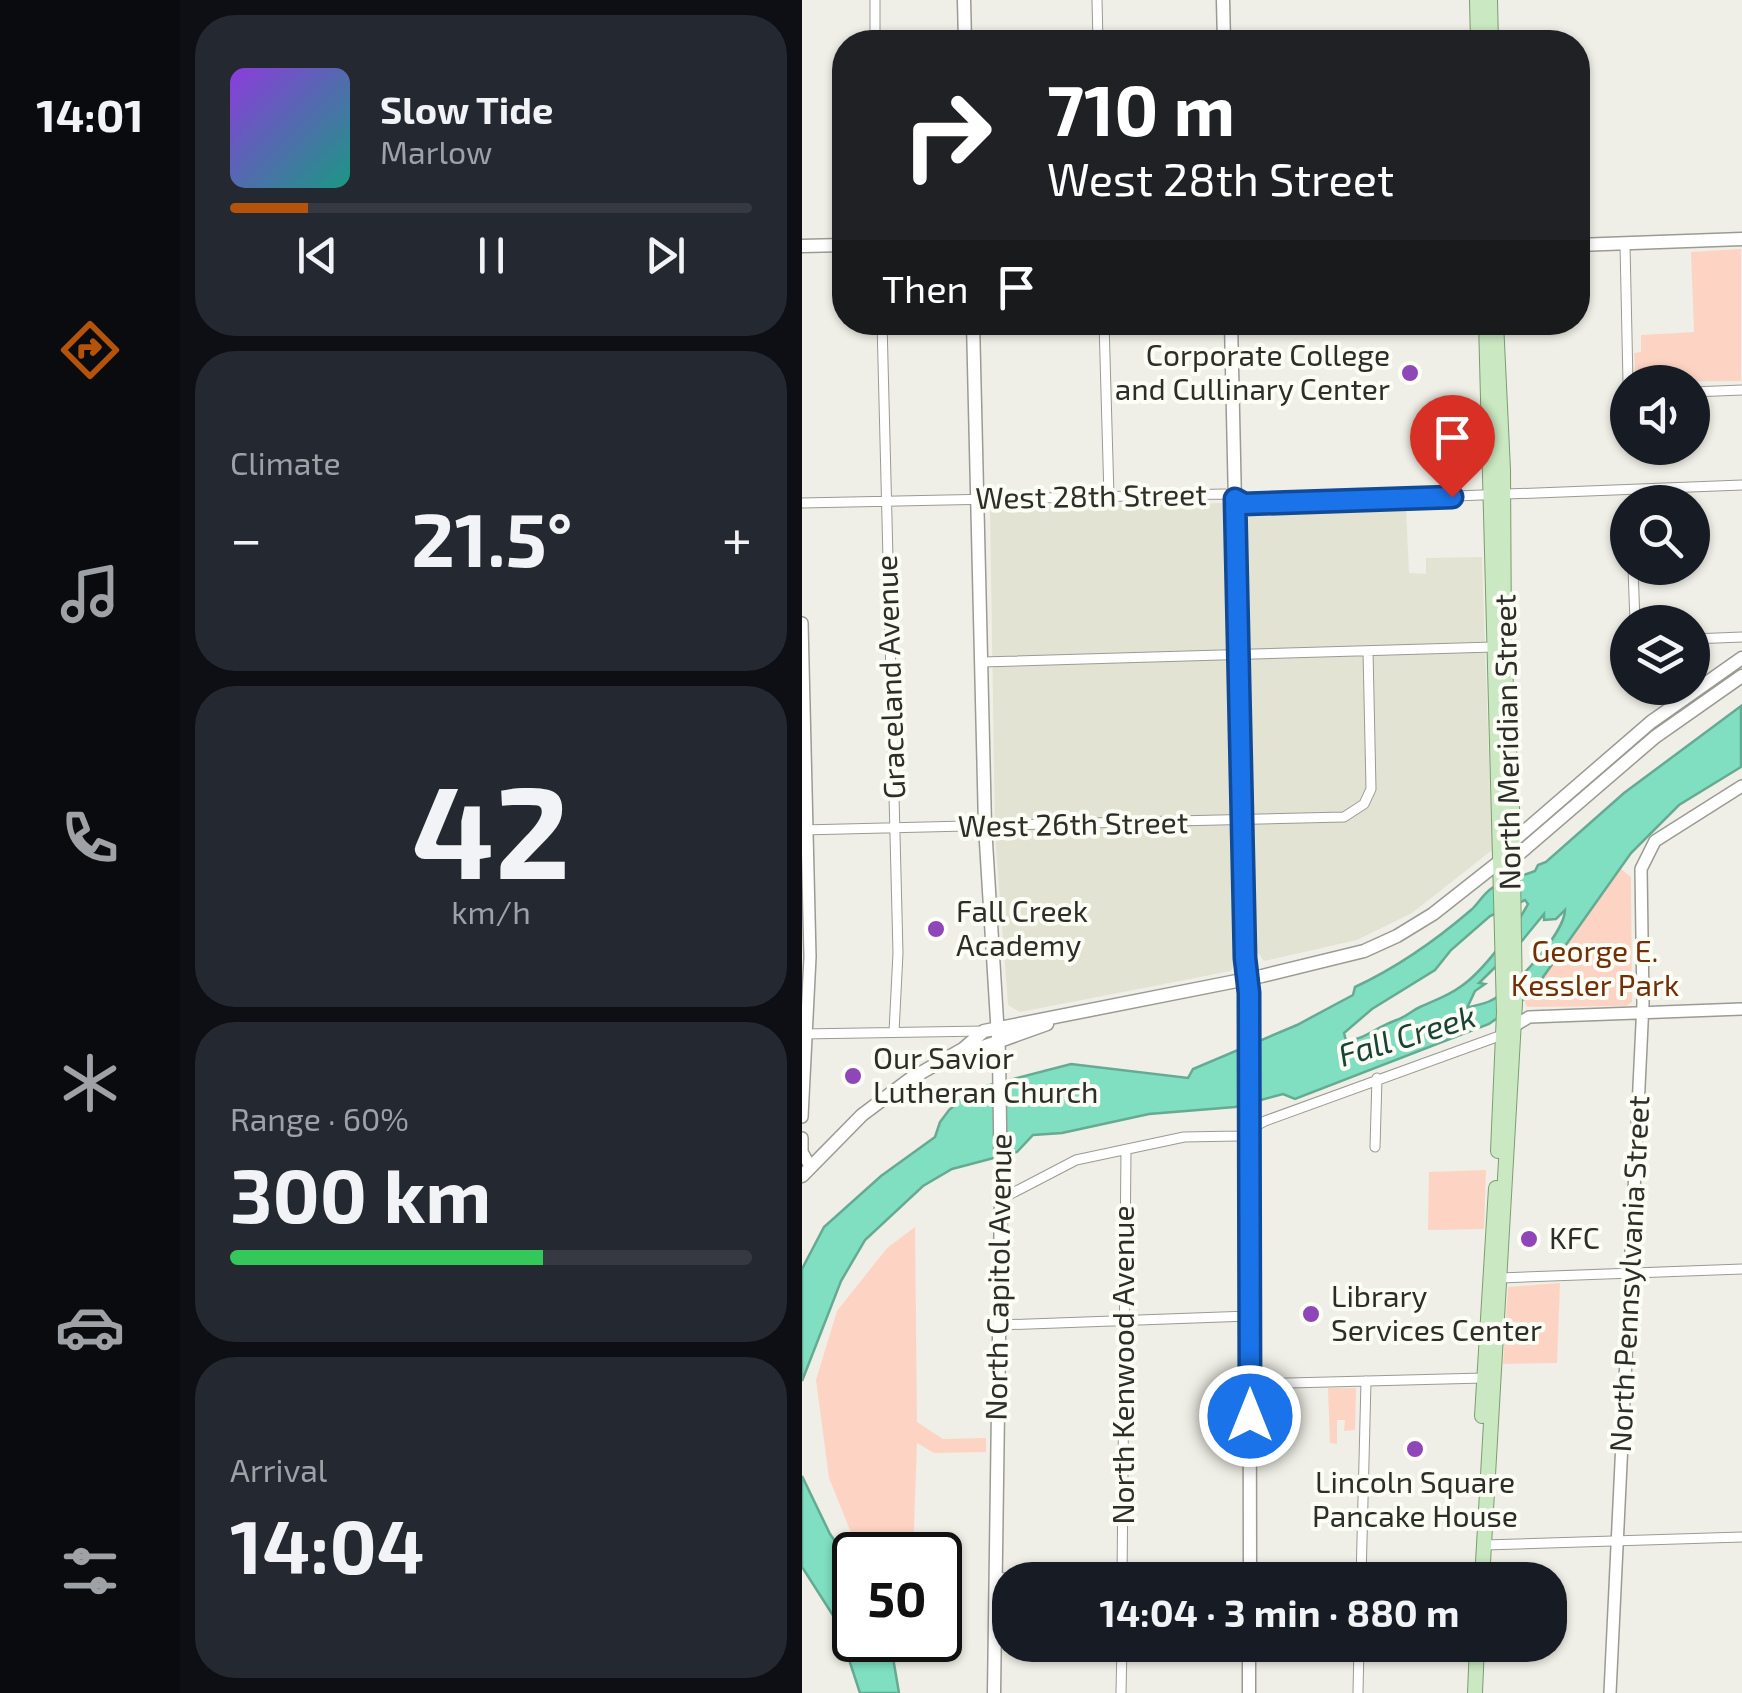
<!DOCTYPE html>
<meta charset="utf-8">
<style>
:root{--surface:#171b24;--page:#242831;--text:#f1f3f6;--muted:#9ea1a6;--line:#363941;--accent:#b45309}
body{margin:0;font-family:"Exo 2",sans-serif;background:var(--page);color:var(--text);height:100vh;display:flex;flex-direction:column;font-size:38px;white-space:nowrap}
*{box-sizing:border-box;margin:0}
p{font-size:32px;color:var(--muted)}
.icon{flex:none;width:55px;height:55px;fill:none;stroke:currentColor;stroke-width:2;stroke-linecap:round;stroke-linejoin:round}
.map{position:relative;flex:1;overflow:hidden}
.side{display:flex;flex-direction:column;gap:15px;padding:15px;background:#0d0f14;width:622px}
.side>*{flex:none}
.hud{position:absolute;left:30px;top:30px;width:758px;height:305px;border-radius:40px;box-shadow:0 2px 8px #0004;background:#202124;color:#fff;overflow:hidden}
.buttons{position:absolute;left:808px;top:365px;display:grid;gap:20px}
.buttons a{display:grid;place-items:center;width:100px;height:100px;border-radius:50%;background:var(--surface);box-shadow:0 2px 8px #0004;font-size:50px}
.speed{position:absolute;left:30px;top:1532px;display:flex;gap:20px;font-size:50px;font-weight:700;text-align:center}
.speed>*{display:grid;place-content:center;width:130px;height:130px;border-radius:50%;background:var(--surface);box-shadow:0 2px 8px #0004;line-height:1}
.speed .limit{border:5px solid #111;border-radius:15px;background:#fff;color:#111}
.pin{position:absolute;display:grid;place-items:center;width:85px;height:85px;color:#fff;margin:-102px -42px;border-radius:50% 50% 50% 0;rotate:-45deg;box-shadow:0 0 10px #0007}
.pin .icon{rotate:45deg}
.me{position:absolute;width:110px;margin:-55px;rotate:0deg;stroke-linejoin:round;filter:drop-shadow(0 0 8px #0008)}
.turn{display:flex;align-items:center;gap:35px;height:210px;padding:0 50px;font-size:45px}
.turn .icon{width:130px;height:130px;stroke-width:2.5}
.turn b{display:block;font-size:70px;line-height:85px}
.then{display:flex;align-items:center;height:95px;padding:0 50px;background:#0003;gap:20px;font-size:38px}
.big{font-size:75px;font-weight:700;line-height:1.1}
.side .tile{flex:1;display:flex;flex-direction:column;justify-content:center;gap:15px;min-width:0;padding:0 35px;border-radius:40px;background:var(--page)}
.side .dial{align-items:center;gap:0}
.dial b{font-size:130px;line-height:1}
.song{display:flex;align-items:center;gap:30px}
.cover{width:120px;height:120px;border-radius:15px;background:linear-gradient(135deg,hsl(270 70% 55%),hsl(170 70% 35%))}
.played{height:10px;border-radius:5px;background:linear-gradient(90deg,var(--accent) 15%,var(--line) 15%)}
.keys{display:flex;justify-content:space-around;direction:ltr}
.heat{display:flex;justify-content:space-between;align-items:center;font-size:55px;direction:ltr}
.charge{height:15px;border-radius:8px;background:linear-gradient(90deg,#34c759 60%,var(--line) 0)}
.trip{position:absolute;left:190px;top:1562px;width:575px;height:100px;border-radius:40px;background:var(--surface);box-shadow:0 2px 8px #0004;font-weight:700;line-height:100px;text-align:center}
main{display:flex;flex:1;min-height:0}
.tab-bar{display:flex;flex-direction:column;width:180px;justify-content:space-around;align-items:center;background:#090b0e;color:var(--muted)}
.tab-bar .icon{width:70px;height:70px}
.tab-bar .selected{color:var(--accent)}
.tab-bar b{font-size:45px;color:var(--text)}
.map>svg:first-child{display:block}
.built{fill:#e3e3d3}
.green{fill:#fdd4c3}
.water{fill:#7fdfc0;stroke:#66aa93;stroke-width:2.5;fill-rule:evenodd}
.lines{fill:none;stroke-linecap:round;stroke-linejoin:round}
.minor-casing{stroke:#9b9b94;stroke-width:11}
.tertiary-casing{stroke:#9b9b94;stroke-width:14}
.secondary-casing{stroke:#9b9b94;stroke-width:15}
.primary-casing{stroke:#7c9d71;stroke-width:16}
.minor{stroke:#fff;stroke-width:9}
.tertiary{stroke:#fff;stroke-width:11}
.secondary{stroke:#fff;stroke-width:12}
.primary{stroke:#cae8c1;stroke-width:14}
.route-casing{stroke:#114b97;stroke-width:25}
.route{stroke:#1a73e8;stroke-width:18}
.poi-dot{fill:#8e46b9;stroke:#fcfdf4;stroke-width:4}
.labels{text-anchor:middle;stroke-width:8;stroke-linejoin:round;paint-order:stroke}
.poi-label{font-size:30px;fill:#2d2d29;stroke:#fcfdf4;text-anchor:start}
.street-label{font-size:30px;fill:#2d2d29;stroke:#fcfdf4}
.park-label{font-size:30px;fill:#712e07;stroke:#fcfdf4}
.water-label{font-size:32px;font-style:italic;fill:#194336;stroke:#fcfdf4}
</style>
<main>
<nav class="tab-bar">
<b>14:01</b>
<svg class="icon selected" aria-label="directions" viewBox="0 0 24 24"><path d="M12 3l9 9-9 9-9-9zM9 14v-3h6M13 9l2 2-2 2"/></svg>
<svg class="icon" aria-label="music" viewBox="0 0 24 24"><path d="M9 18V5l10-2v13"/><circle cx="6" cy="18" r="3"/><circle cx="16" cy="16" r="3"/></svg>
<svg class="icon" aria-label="phone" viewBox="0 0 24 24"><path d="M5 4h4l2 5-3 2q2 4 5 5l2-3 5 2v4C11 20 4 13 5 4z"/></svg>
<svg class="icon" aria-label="climate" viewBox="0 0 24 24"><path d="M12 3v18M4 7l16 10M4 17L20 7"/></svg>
<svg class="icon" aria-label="car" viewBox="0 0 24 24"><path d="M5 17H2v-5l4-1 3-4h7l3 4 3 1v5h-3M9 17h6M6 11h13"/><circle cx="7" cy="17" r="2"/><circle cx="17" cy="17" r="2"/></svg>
<svg class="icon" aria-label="filters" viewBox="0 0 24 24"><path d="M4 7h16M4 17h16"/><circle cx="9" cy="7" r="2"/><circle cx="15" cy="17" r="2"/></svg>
</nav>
<section class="side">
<div class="tile">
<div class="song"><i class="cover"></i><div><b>Slow Tide</b><p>Marlow</p></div></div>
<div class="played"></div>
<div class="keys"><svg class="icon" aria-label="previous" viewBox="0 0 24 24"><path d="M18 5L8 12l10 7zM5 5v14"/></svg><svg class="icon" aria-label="pause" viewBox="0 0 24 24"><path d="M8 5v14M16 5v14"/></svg><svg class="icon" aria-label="next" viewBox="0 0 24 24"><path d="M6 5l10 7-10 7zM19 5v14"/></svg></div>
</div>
<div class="tile"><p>Climate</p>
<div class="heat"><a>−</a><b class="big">21.5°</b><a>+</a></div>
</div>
<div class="tile dial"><b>42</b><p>km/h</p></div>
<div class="tile"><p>Range · 60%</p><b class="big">300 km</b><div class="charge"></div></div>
<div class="tile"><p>Arrival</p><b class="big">14:04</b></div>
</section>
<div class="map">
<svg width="940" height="1693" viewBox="0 0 940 1693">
<rect width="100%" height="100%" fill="#efefe7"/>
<path class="built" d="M422,503L448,513L604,507L607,573L624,574V558L680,557L690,850L610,913L555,940L462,961L456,953L434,960L429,971L218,1012L206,1005L193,834L188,509Z"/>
<path class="green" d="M939,249V381L834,382L832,353L839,352V335L892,332L889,252Z
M819,869L829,877L830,1002L824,1006L725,1007L722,1000Z
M684,1170L682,1229L626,1230L627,1172Z
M113,1227L115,1422L141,1439L184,1438V1452L132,1453L115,1443L111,1555H58L27,1478L14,1380L35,1311L85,1248Z
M758,1283L755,1363L701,1364L706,1287Z
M526,1388H554L553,1430L542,1431L543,1420H535V1444L528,1443Z"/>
<path class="water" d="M939,706V767L877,805L829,853L729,994L687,1024L493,1099L481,1094L433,1107L347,1114L260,1133L231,1135L215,1152L150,1169L121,1186L63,1240L39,1281L0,1381V1269L22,1227L79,1176L133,1137L138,1122L147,1110L163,1096L180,1087L269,1064L386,1078L391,1069L495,1025L551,995L553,987C596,967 633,941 669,910C676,904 681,894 690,888C703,878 719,877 733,871L736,865L744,862L822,793ZM723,900L726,904C714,927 680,973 658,987C646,996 631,1001 618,1007C607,1012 607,1016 592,1021C575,1027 562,1040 544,1041L542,1033L570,1009L633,970L649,950L688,916ZM763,910C763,933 709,992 688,1001C680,1005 672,1005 665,1008L673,991L683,984L677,983L719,942L742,914V920L754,919Z
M0,1476L28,1534L52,1568V1640H88L97,1693H58L34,1620L0,1567Z"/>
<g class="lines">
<defs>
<path id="minor" d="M73,0V42
M295,0L296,42
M823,245L826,382
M80,322L96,953L92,1032
M302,322L307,497
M890,392L940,390
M0,503L423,494L440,503L449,504L940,485
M831,568L833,622
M890,639L940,637
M180,662L692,647
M0,830L542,817L562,804L569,789L566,651
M0,1034L182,1031
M573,1147L575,1078
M199,1199L274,1160L382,1137L436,1136L463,1121L700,1035
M698,1278L940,1269
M197,1325L447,1316
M447,1384L682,1378
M682,1545L940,1537
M193,1578L448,1569
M320,1580L324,1150
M559,1580L564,1381
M319,1693L320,1645
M556,1693L557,1645"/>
<path id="tertiary" d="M0,623L8,957L0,1117
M707,1029L727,1017L940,1009
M0,1138V1152L8,1166
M808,1693L841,1003L839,869L853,841L940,786"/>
<path id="secondary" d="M162,0L163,42
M421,0L422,42
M775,245L940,239
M0,246L42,245
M171,322L183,826L197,1053L199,1199L192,1693
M429,322L443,958L447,998L448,1580
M705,861L710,860L853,737L940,676
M161,1049L181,1047L245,1024
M0,1176L60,1115L108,1079L161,1049L182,1031L460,976L562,951L595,936L631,914L697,862L710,842L849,722L940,658
M447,1693V1645"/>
<path id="primary" d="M675,0L676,42
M688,0L689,42
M684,322L702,1012L696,1151
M680,1416L694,1188
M680,1580L713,1003L710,809L702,646L701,470L694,322
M673,1693L675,1645"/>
</defs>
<use href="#minor" class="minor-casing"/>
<use href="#tertiary" class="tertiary-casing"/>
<use href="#secondary" class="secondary-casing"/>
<use href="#primary" class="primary-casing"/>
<use href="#minor" class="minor"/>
<use href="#tertiary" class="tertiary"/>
<use href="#secondary" class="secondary"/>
<use href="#primary" class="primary"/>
</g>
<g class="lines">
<defs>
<path id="route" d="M448,1416L447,993L443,958L433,499L442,504L650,497"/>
</defs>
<use href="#route" class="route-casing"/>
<use href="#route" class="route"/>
</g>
<g class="poi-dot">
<circle cx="608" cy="373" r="10"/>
<circle cx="134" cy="929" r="10"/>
<circle cx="51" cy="1076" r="10"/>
<circle cx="727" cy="1239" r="10"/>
<circle cx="509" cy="1314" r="10"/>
<circle cx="613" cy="1449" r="10"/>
</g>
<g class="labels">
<g class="poi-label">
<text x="588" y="366" text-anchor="end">Corporate College<tspan x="588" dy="34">and Cullinary Center</tspan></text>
<text x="154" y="922">Fall Creek<tspan x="154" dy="34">Academy</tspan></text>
<text x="71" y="1069">Our Savior<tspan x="71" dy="34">Lutheran Church</tspan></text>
<text x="747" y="1249">KFC</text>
<text x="529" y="1307">Library<tspan x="529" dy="34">Services Center</tspan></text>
<text x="613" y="1493" text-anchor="middle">Lincoln Square<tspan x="613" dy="34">Pancake House</tspan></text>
</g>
<g class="street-label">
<text transform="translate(289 497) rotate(-1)" y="10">West 28th Street</text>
<text transform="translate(89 677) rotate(-92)" y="10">Graceland Avenue</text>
<text transform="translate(706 742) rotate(-91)" y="10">North Meridian Street</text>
<text transform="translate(271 825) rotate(-1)" y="10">West 26th Street</text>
<text transform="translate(828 1274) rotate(-87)" y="10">North Pennsylvania Street</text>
<text transform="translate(197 1277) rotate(-89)" y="10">North Capitol Avenue</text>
<text transform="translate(322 1365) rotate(-90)" y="10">North Kenwood Avenue</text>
</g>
<g class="park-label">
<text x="793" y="962">George E.<tspan x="793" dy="34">Kessler Park</tspan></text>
</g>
<g class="water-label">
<text transform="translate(605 1036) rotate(-17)" y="11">Fall Creek</text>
</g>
</g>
</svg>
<div class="buttons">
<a><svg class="icon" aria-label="sound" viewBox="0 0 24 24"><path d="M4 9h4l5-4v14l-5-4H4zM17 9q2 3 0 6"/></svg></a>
<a><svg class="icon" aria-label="search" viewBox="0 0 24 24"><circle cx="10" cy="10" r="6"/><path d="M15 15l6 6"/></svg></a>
<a><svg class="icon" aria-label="layers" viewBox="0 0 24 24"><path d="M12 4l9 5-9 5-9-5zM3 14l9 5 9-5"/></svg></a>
</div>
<div class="speed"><div class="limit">50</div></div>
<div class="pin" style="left:650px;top:497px;background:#d93025"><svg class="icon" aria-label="arrive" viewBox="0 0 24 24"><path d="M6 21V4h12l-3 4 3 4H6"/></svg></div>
<svg class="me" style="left:448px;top:1416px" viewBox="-20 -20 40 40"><circle r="17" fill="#1a73e8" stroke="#fff" stroke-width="3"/><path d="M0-11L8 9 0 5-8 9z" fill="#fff"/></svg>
<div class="trip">14:04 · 3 min · 880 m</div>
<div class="hud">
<div class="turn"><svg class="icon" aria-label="right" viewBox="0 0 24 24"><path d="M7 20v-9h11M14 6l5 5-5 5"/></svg><div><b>710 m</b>West 28th Street</div></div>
<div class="then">Then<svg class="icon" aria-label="arrive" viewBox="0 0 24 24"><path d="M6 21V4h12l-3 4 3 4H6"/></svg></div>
</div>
</div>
</main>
